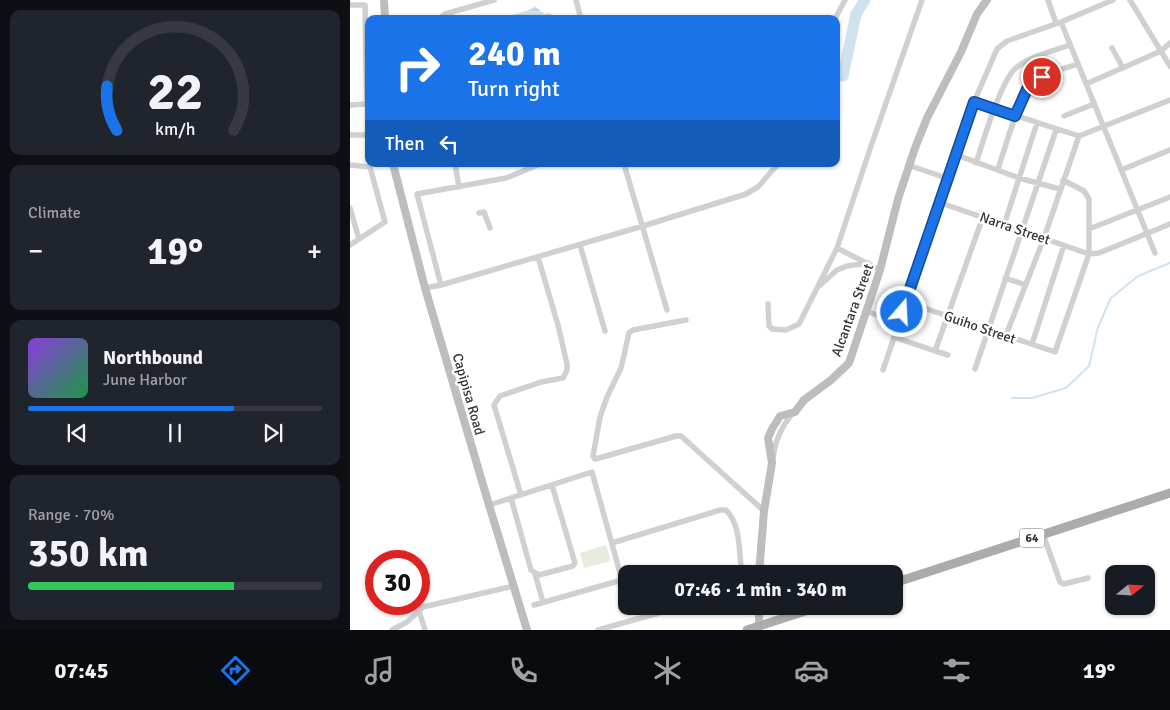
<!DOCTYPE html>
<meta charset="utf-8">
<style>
:root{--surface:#171b24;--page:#20242c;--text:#f1f3f6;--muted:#9ea1a6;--line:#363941;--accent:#1a73e8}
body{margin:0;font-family:Signika,sans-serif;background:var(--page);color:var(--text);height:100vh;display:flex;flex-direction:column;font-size:19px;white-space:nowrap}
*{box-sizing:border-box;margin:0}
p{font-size:16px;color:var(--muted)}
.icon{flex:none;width:28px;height:28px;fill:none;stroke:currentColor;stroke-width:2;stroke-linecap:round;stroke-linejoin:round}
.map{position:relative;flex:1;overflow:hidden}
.details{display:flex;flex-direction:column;gap:10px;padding:10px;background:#0d0f14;width:350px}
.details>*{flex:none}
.top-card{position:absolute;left:15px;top:15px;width:475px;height:152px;border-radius:10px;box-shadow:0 1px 4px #0004;background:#1a73e8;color:#fff;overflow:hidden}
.needle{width:32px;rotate:72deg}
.fabs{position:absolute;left:755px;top:565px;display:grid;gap:10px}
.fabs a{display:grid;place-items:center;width:50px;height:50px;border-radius:10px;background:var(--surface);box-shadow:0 1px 4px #0004;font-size:25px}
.speed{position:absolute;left:15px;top:550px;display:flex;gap:10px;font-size:25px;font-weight:700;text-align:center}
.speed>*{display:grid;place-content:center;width:65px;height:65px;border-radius:50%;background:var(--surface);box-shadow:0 1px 4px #0004;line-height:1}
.speed .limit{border:8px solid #d22;background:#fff;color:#111}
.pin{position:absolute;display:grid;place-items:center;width:42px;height:42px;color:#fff;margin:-21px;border:2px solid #fff;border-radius:50%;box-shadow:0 1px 5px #0007}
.me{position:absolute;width:55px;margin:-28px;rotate:19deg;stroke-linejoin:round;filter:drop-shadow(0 0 4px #0008)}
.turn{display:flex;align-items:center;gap:18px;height:105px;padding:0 20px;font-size:22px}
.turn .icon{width:65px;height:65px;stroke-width:2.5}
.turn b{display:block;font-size:35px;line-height:42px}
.then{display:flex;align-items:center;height:48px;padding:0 20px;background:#0003;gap:10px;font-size:19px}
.big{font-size:38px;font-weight:700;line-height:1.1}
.details .card{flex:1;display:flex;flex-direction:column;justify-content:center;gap:8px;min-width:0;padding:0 18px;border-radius:10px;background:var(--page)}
.details .dial{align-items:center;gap:0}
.dial svg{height:130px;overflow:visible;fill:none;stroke:var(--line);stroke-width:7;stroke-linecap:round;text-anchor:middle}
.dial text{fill:var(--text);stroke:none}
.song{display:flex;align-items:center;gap:15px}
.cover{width:60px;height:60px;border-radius:8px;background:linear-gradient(135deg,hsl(270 70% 55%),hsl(140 70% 35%))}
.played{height:5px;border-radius:2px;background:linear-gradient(90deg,var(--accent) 70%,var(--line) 70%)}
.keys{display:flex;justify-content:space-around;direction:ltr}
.heat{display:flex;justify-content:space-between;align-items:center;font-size:28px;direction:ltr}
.charge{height:8px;border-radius:4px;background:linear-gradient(90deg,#34c759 70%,var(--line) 0)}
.trip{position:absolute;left:268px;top:565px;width:285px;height:50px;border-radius:10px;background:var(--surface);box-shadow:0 1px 4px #0004;font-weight:700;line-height:50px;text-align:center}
.tab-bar{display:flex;height:80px;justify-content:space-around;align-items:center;background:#090b0e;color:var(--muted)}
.tab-bar .icon{width:35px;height:35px}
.tab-bar .selected{color:var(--accent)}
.tab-bar b{font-size:22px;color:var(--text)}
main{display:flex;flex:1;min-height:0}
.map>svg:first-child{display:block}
.pitch{fill:#e6ecdf}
.water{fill:url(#water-rules)}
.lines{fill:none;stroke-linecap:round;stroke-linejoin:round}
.stream{stroke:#cfe2ee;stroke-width:2}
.river{stroke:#cfe2ee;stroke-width:11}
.street{stroke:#d0d0d0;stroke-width:5.5}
.secondary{stroke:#bdbdbd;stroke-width:8}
.primary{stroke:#ababab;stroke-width:9}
.route-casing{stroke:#114b97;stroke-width:12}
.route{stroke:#1a73e8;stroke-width:9}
.labels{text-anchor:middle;stroke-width:5;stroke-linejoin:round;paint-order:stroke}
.shield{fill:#fff;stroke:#707070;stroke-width:1}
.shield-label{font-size:12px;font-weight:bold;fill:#333}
.street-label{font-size:14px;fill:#333;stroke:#fff}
</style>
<main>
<section class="details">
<div class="card dial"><svg viewBox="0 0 100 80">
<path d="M14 69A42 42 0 1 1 86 69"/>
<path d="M14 69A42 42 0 0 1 8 42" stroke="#1a73e8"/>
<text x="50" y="56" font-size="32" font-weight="700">22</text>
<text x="50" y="72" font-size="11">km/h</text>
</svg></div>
<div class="card"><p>Climate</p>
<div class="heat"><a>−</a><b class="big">19°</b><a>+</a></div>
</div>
<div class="card">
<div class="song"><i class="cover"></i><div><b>Northbound</b><p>June Harbor</p></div></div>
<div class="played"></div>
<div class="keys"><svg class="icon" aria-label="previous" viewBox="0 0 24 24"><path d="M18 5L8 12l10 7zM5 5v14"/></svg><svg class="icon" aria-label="pause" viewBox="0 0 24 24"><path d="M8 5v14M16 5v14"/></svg><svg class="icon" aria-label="next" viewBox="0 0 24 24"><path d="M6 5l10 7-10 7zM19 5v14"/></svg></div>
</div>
<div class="card"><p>Range · 70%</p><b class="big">350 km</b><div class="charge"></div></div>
</section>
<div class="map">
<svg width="820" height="630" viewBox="0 0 820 630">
<defs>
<pattern id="water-rules" width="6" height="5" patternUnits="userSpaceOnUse" patternTransform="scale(1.25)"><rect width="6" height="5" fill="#cfe2ee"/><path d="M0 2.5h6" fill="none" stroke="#b2c2cd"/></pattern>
</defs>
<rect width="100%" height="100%" fill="#fff"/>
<path class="pitch" d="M256,545L261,561L234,568L230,553Z"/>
<path class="water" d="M184,6L195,14L199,13L209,19H150L182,9Z"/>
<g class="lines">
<path class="stream" d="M662,398H682L716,388L739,366L748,327L761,298L788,276L820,263"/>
<path class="river" d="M493,76L506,14L515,0"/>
<path class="street" d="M226,0L231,19
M698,0L706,23
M780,0L820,66
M0,5H15L17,104L0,105
M89,19L95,14L144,0
M485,19L495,0
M711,22L805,253
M762,48L773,68
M736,84L811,51L820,43
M624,102L729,136L820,100
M714,116L744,104
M0,135H19
M607,155L669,178L710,189
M626,163C633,142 651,79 667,67C681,56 703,51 720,45
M105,164L109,187
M274,164L317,310
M0,165L20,167L35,222L0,245
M558,165L599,179
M648,169C654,151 670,94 682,83C694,73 713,69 728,64
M771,170L820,150
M591,203L739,254V199L734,191L713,180
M0,208L9,239
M129,213L134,212L140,228
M654,225L687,123
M739,229L820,197
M230,245L255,331
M487,248L530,270
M655,278L676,285
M91,285L67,194L156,178L190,164
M468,287L487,270L497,266L518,263
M75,288L91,285L293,226L396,194L408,187L428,164
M556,302L705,352L739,254L749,253L820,224
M418,304L419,326L422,329L436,330L449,324L487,248L521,146L572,0
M516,311L549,323
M336,320L283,330L279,333L271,368L257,397L250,417L243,456L245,459L249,458L326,436H331L414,511
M656,335L694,238L729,136
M544,337L585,351
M682,344L714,245
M598,355L585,351L633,217
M625,369L706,130
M533,370L624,102L647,49L657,41L711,22L763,0
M423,458C425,440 431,427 443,413
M171,495L144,405L150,396L191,382L213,378L217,370V364L208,325L188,257
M161,498L181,570L189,575L223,566L225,563L202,485
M139,505L242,472L272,580
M693,534L710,582L714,584L738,578
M262,543L370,510H376C390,524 389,548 391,566
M185,574L193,602
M282,574L297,569H302L304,574
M184,605L272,580L276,577
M42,630L57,622L69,611
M75,630L69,611L73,607L164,586
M248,630L334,606"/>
<path class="secondary" d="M34,0L35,19
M43,164L75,288L139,505L177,630
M409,574L414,511L422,463L418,438L422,429L430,416L445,412L454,400L481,380L499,363L530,270L548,199L565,148L577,118L611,52L627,14L637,0
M409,606V626"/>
<path class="primary" d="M544,583L820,493
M397,630L471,606"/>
</g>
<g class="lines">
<defs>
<path id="route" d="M552,312L624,102L665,116L678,87L692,77"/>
</defs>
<use href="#route" class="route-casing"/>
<use href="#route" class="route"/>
</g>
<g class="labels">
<rect class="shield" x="669.5" y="528.5" width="25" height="19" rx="4"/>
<g class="shield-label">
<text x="682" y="542">64</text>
</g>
<g class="street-label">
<text transform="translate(665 228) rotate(19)" y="5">Narra Street</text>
<text transform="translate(502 310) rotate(-70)" y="5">Alcantara Street</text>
<text transform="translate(630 327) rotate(19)" y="5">Guiho Street</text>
<text transform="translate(119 394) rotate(74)" y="5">Capipisa Road</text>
</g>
</g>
</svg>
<div class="fabs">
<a><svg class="needle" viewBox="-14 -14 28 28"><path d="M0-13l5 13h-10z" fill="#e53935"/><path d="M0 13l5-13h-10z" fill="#9ea1a6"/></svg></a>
</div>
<div class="speed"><div class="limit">30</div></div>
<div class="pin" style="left:692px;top:77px;background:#d93025"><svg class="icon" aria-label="arrive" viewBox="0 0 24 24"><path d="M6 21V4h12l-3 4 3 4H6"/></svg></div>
<svg class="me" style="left:552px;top:312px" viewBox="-20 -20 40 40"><circle r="17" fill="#1a73e8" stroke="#fff" stroke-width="3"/><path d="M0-11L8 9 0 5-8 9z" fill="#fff"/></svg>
<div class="trip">07:46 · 1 min · 340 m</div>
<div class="top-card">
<div class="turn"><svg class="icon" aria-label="right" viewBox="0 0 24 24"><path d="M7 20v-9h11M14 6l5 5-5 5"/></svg><div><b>240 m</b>Turn right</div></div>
<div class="then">Then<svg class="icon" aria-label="left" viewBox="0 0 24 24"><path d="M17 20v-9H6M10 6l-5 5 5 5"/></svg></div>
</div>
</div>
</main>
<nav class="tab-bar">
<b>07:45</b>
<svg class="icon selected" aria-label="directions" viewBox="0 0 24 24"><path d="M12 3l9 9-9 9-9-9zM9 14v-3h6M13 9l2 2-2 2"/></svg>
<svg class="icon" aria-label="music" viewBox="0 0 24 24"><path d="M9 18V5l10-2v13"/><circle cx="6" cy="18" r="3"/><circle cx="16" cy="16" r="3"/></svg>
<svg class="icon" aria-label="phone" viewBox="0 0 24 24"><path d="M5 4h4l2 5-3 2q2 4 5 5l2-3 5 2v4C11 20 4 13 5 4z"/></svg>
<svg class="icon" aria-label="climate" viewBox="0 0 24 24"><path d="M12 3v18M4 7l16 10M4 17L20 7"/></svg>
<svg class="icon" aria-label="car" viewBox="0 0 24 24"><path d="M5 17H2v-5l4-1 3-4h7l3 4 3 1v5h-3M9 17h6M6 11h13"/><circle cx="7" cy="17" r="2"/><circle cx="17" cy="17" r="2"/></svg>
<svg class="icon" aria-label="filters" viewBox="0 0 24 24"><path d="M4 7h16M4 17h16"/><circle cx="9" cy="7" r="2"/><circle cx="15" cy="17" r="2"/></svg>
<b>19°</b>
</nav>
